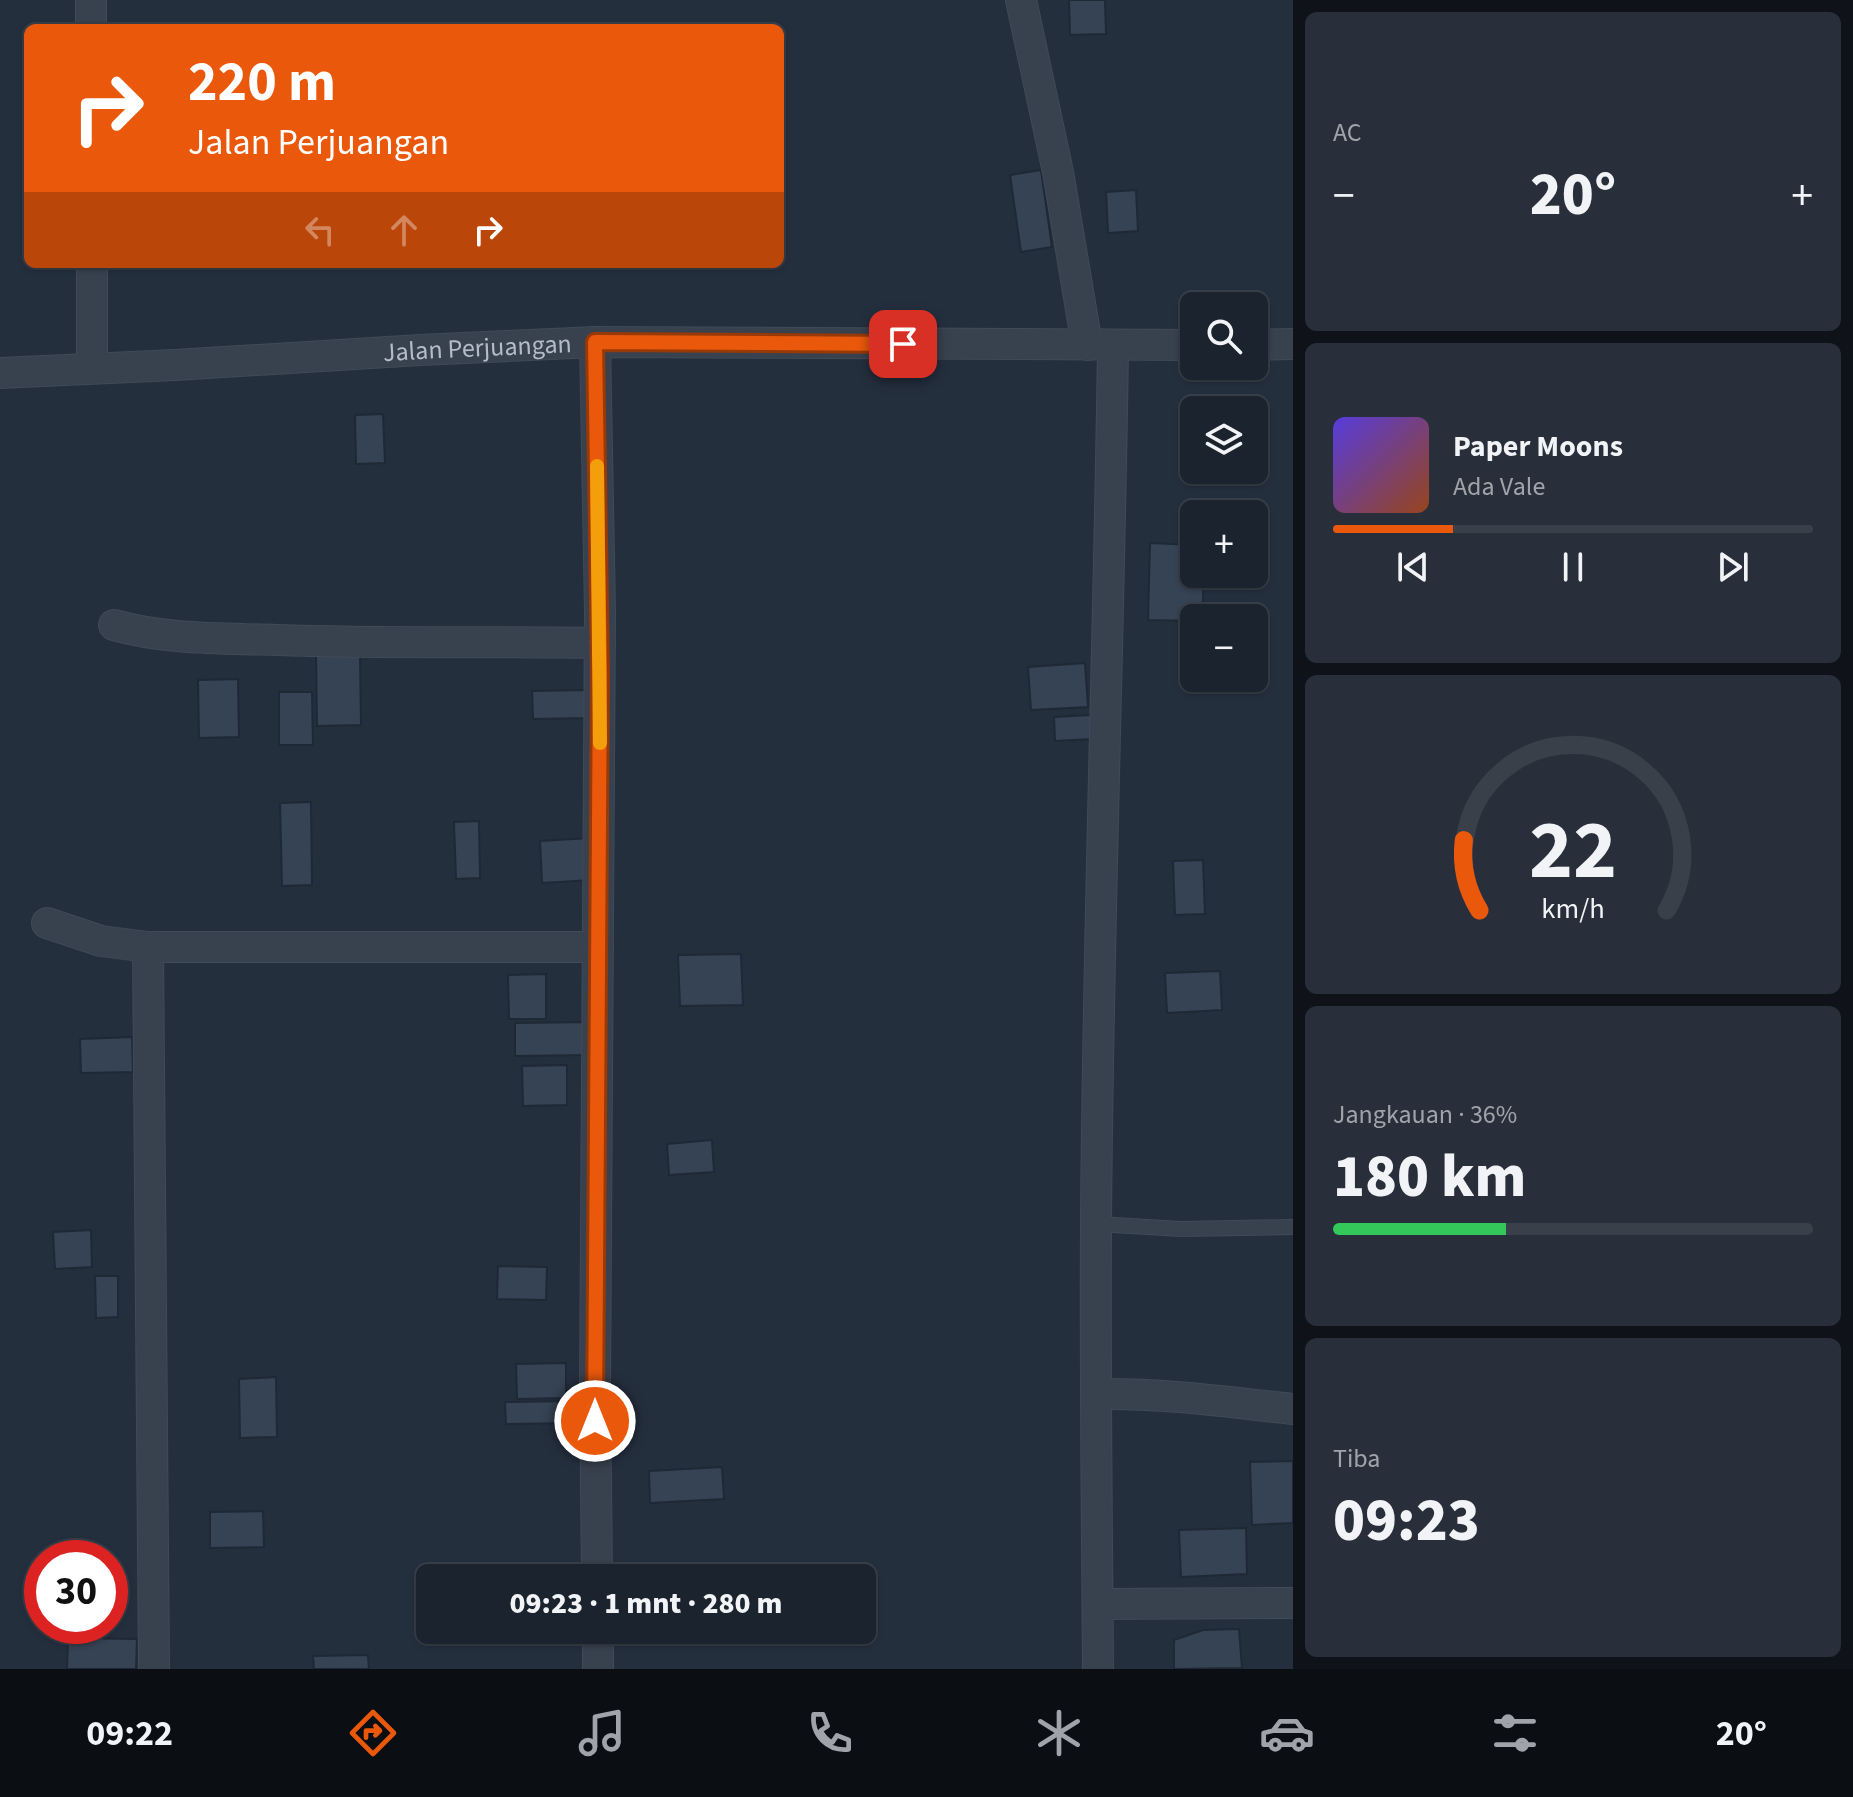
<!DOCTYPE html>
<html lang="id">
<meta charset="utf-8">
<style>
:root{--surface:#1b232e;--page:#282f3a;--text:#f1f3f6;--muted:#a0a4aa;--line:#39404a;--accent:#ea580c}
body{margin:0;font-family:"Source Sans 3",sans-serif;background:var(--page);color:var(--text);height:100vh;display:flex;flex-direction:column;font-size:30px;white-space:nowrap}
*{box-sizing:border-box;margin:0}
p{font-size:26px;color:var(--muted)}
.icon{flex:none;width:44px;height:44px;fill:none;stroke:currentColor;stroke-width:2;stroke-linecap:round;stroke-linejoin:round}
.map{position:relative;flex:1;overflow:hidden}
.drawer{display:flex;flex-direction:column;gap:12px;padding:12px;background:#0f1319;width:560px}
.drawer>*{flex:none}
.top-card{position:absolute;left:24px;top:24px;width:760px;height:244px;border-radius:12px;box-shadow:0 2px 6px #0004,0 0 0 2px var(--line);background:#ea580c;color:#fff;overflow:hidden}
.tools{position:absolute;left:1180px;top:292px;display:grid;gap:16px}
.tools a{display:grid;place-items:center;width:88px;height:88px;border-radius:12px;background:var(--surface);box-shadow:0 2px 6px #0004,0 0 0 2px var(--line);font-size:40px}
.speed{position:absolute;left:24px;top:1540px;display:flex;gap:16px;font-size:40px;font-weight:700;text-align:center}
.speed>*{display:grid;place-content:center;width:104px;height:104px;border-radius:50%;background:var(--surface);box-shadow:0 2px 6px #0004,0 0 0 2px var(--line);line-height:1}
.speed .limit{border:12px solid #d22;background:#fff;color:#111}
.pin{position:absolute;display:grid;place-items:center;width:68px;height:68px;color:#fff;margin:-34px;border-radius:16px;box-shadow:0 4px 12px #0006}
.me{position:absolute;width:88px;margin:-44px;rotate:0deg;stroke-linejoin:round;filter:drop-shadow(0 0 6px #0008)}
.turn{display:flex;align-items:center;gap:28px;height:168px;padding:0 32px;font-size:36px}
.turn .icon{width:104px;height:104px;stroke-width:2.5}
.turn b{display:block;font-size:56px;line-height:68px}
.lanes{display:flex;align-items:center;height:76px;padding:0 32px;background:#0003;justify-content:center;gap:40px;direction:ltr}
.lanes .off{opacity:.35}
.big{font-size:60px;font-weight:800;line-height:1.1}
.drawer .card{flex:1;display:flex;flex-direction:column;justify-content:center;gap:12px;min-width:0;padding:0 28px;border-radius:12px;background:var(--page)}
.drawer .dial{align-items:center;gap:0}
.dial svg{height:208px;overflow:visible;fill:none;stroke:var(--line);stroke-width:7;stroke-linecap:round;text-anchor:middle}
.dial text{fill:var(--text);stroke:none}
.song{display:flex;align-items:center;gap:24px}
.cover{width:96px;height:96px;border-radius:12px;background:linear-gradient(135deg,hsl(250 70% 55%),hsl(20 70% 35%))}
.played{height:8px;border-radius:4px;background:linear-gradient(90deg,var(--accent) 25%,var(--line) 25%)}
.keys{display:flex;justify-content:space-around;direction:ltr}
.heat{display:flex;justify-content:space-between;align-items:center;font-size:44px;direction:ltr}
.charge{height:12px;border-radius:6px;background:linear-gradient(90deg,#34c759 36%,var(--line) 0)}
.trip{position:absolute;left:416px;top:1564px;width:460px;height:80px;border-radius:12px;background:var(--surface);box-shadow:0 2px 6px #0004,0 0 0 2px var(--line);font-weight:800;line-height:80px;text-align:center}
.menu{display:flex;height:128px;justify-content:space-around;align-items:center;background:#0b0e12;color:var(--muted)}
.menu .icon{width:56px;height:56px}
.menu .current{color:var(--accent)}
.menu b{font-size:36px;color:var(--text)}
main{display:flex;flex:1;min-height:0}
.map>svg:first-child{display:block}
.building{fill:#364354;stroke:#1f2835;stroke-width:2}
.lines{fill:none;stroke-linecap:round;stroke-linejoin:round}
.lane-casing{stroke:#414a57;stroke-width:16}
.street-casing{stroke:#414a57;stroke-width:32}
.lane{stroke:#38414e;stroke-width:14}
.street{stroke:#38414e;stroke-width:30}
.route-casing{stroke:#983908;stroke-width:20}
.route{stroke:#ea580c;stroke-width:14}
.slow{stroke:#f59e0b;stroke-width:14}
.labels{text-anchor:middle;stroke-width:8;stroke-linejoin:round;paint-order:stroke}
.street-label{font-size:26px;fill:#b4bcc9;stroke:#1d2633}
</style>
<main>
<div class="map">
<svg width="1293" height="1669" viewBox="0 0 1293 1669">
<rect width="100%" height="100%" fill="#242f3e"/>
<path class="building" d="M1069,0H1105L1106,34L1070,35Z
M1041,170L1052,247L1021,252L1010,175Z
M1136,190L1138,231L1108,233L1106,192Z
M383,414L385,463L356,464L355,415Z
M1150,543L1194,545V574H1204L1202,618H1194V621L1148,620Z
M316,653H360L361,725L317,726Z
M1085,663L1088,707L1031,710L1028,667Z
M238,679L239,737L199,738L198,680Z
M586,690L587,718L533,719L532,691Z
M279,692H312L313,745H279Z
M1091,715L1092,739L1055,741L1054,717Z
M311,802L312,885L282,886L280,803Z
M479,821L480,878L456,879L454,822Z
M590,838L592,880L542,883L540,841Z
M1203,860L1205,914L1175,915L1173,861Z
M741,954L743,1005L680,1006L678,955Z
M1220,971L1222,1010L1167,1013L1165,973Z
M546,974V1019H509L508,975Z
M590,1022V1055L515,1056V1023Z
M132,1037L133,1072L81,1073L80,1039Z
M567,1065V1105L523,1106L522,1066Z
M712,1140L714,1172L669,1175L667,1144Z
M91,1230L92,1267L55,1269L53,1232Z
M498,1266L547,1267L546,1300L497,1299Z
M95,1276H118V1317L96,1318Z
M566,1363V1398L517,1399L516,1364Z
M276,1377L277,1437L240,1438L239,1379Z
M573,1401V1423L506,1424L505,1402Z
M1293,1461V1523L1252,1525L1250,1462Z
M722,1467L724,1499L650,1503L649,1471Z
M263,1511L264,1547L210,1548V1512Z
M1246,1528L1247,1574L1181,1577L1179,1530Z
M1239,1629L1242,1668L1174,1669V1640L1203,1630Z
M509,1630H584L585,1642L510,1643Z
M68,1638L137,1639L136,1669H67Z
M368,1655L369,1669H314L313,1656Z"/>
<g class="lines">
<defs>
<path id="lane" d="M1096,1224L1181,1229L1293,1227"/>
<g id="street">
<path d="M91,0V28"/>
<path d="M1021,0L1058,172L1087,345"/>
<path d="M92,264V368"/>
<path d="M595,342L600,612L595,1389L597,1578"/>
<path d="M1254,345L1293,344"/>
<path id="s1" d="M0,373L175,365L420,350L595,342L1194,345"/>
<path d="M114,625C167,640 223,638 277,640C385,644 492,641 600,643"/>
<path d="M47,923L101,941L148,947H598"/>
<path d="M148,947L154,1669"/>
<path d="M1096,1394C1162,1393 1228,1402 1293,1409"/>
<path d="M1098,1604L1293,1603"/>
<path d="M598,1630V1669"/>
<path d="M1098,1669C1097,1521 1095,1372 1096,1224C1098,931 1109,639 1113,346"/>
</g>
</defs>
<use href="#lane" class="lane-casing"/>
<use href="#street" class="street-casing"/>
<use href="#lane" class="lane"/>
<use href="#street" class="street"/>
</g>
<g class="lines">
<defs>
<path id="route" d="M595,1421L600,672L595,342L903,344"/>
</defs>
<use href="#route" class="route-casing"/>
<use href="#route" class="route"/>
<path class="slow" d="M597,466L600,743"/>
</g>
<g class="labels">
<g class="street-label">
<text dy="9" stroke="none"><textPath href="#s1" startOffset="478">Jalan Perjuangan</textPath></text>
</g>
</g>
</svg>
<div class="tools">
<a><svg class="icon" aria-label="search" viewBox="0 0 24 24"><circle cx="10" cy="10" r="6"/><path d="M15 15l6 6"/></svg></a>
<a><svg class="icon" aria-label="layers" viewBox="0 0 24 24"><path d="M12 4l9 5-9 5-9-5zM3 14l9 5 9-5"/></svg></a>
<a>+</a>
<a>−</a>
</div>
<div class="speed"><div class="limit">30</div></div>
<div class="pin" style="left:903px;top:344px;background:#d93025"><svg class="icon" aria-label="arrive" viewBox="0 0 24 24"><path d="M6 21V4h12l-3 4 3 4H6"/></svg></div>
<svg class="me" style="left:595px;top:1421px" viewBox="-20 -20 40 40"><circle r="17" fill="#ea580c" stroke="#fff" stroke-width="3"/><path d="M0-11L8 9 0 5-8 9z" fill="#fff"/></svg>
<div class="trip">09:23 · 1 mnt · 280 m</div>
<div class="top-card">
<div class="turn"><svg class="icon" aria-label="right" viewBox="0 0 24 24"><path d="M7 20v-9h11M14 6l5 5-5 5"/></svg><div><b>220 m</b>Jalan Perjuangan</div></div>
<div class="lanes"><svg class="icon off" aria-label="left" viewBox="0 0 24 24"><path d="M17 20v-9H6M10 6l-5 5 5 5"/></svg><svg class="icon off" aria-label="ahead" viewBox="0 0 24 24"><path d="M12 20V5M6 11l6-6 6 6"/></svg><svg class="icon" aria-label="right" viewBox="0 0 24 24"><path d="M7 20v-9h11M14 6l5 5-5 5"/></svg></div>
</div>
</div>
<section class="drawer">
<div class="card"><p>AC</p>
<div class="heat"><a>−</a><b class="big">20°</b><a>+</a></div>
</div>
<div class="card">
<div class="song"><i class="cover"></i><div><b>Paper Moons</b><p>Ada Vale</p></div></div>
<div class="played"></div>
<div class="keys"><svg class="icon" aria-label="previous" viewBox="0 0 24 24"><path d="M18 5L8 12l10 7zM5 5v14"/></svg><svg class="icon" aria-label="pause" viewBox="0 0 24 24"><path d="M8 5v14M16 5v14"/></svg><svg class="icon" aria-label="next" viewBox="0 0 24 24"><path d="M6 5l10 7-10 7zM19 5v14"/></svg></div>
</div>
<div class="card dial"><svg viewBox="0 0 100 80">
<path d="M14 69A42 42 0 1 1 86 69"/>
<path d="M14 69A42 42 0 0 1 8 42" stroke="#ea580c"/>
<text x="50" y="56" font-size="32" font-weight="700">22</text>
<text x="50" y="72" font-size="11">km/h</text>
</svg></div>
<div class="card"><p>Jangkauan · 36%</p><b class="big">180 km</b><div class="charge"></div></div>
<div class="card"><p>Tiba</p><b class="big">09:23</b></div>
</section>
</main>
<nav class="menu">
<b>09:22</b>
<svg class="icon current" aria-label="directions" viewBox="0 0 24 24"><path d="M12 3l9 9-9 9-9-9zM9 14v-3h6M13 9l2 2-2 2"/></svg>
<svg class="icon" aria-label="music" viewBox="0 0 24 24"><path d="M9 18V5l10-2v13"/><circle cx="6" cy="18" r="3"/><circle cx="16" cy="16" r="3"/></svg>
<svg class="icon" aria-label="phone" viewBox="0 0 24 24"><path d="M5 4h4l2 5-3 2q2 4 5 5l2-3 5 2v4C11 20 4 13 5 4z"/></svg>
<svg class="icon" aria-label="climate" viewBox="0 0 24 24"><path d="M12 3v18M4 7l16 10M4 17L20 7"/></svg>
<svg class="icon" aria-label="car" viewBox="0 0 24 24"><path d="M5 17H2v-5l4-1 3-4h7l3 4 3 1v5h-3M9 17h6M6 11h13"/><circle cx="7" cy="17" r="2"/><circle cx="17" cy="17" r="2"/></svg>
<svg class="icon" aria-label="filters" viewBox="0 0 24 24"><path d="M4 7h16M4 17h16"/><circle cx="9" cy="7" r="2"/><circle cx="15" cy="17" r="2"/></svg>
<b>20°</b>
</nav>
